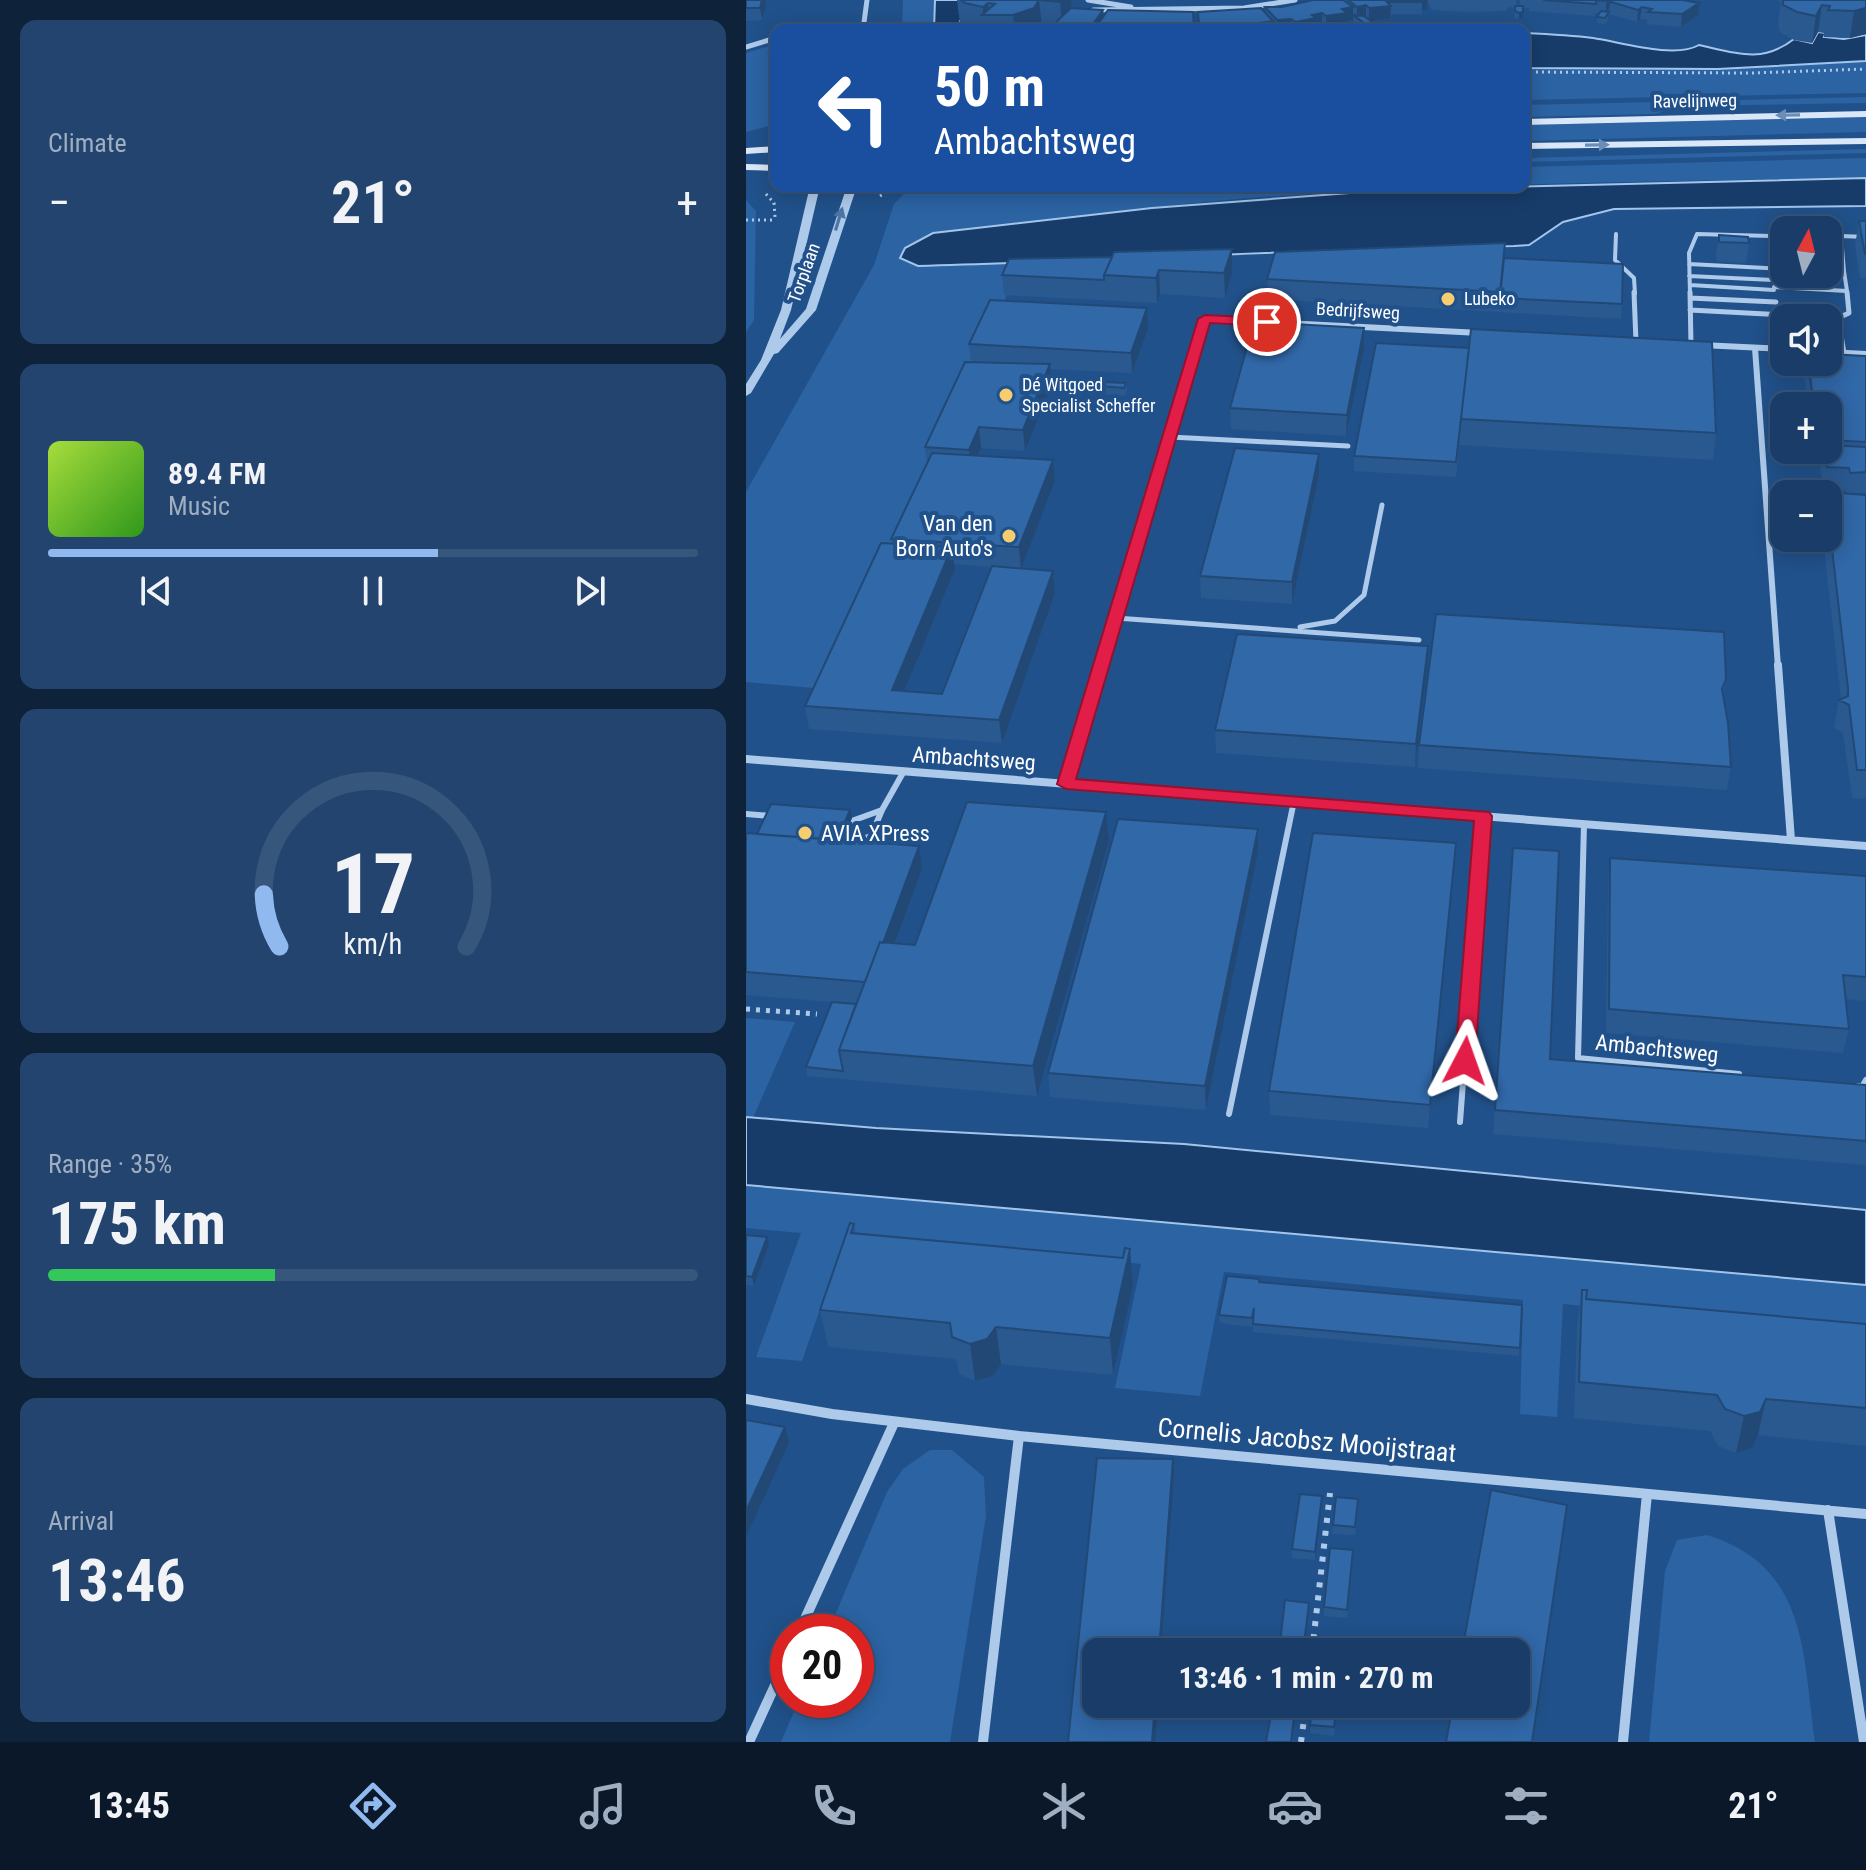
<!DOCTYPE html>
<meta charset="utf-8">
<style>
:root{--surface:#193d68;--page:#22446e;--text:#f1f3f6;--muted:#9faec0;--line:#37567c;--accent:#90b9f0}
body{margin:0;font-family:"Roboto Condensed",sans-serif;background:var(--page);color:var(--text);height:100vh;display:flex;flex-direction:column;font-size:30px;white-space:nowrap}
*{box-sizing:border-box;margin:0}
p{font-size:26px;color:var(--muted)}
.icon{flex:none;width:44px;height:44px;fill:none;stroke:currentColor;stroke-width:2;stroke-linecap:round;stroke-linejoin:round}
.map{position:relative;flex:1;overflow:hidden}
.panel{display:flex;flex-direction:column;gap:20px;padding:20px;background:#0e2239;width:746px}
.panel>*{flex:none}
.banner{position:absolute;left:24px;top:24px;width:760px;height:168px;border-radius:16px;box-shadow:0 4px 20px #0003,0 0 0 2px var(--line);background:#1a4fa0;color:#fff;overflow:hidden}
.needle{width:52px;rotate:7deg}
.controls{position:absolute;left:1024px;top:216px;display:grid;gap:16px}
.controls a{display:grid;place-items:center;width:72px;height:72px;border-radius:16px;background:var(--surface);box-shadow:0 4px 20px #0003,0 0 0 2px var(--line);font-size:40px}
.speed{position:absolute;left:24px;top:1614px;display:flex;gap:16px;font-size:40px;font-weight:700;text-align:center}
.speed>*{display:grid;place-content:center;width:104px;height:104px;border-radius:50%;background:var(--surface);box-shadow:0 4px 20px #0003,0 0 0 2px var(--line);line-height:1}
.speed .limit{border:12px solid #d22;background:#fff;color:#111}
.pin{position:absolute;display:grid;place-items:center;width:68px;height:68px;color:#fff;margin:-34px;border:4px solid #fff;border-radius:50%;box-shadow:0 2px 8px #0007}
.me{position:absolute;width:88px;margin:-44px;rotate:4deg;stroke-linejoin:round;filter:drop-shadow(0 0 6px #0008)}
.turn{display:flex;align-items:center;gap:28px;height:168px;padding:0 32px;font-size:36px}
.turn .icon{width:104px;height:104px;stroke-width:2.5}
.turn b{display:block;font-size:56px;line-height:68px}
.big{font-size:60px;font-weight:700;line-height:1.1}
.panel .tile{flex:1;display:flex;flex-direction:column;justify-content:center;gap:12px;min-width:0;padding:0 28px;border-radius:16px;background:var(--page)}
.panel .dial{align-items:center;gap:0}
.dial svg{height:208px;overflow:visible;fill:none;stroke:var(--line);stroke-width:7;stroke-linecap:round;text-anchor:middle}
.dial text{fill:var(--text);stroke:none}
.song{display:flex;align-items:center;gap:24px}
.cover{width:96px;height:96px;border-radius:12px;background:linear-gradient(135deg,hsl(80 70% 55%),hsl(110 70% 35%))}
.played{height:8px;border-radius:4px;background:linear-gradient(90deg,var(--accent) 60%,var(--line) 60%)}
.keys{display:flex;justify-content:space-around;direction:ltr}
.heat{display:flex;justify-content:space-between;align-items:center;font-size:44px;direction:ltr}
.charge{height:12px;border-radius:6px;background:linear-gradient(90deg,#34c759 35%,var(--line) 0)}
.trip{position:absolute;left:336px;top:1638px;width:448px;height:80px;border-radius:16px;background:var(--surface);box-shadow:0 4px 20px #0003,0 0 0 2px var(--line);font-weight:700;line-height:80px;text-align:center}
.menu{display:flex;height:128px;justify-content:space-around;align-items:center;background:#0a182a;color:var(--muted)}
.menu .icon{width:56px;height:56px}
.menu .active{color:var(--accent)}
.menu b{font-size:36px;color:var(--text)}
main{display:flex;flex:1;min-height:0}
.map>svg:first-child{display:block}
.green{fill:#2b63a3}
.water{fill:#173c6a;stroke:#a2c5ec;stroke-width:2}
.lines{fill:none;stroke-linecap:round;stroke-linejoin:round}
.path-far2{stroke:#aecaeb;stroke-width:3;stroke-dasharray:2 4;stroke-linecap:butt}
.path-far1{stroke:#aecaeb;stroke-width:5;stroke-dasharray:4 6;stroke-linecap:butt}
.path{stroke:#aecaeb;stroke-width:6;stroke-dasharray:5 8;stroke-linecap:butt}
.service-far2{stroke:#aecaeb;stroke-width:4}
.service-far1{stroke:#aecaeb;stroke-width:5}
.service{stroke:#aecaeb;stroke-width:6}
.minor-far3{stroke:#aecaeb;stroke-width:5}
.minor-far2{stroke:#aecaeb;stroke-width:6}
.minor-far1{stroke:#aecaeb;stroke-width:8}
.minor{stroke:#aecaeb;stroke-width:10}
.tertiary{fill:#aecaeb;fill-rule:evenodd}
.secondary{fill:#d9e7f8;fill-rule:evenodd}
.wall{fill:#2a5990;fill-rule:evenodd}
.shaded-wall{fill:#224976}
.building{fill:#3168a8;stroke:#224976;stroke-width:2}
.oneway{fill:#6b8db6}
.oneway2{fill:#4b75a7}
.route{fill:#e11d48;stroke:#92132f;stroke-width:2}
.poi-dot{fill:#f7ce6f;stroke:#21518a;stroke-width:3}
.labels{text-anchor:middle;stroke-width:8;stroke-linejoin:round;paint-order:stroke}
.far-street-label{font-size:18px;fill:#fff;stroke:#21518a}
.far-poi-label{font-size:18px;fill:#fff;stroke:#21518a;text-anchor:start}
.poi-label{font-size:22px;fill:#fff;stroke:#21518a;text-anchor:end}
.street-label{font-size:22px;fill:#fff;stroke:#21518a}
.near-street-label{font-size:26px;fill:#fff;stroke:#21518a}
</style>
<main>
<section class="panel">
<div class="tile"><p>Climate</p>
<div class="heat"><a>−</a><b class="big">21°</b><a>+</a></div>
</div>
<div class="tile">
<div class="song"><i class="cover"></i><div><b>89.4 FM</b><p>Music</p></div></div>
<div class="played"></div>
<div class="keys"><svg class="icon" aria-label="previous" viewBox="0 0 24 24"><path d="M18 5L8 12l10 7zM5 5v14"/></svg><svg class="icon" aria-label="pause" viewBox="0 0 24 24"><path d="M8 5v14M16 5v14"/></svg><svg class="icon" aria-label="next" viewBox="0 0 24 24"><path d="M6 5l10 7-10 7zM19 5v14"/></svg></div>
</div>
<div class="tile dial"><svg viewBox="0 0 100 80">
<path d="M14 69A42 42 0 1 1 86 69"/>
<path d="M14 69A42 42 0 0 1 8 49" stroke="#90b9f0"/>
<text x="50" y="56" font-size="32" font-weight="700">17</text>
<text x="50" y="72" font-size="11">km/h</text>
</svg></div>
<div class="tile"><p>Range · 35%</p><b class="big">175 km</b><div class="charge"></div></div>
<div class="tile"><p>Arrival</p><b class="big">13:46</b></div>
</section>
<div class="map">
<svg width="1120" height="1742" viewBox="0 0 1120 1742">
<rect width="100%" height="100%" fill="#21518a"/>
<path class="green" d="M157,0H189L188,30H156Z
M30,44V124L0,132V53Z
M1120,61V93L778,100V68L972,69Z
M1120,97V103L936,106L909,114L778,117V105Z
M1120,117V132L778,141V125Z
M1120,149V153L778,162V158Z
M1120,158V178C924,181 727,183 531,196C416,204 302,222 187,233L177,237L312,263L267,282L79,689L0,682V492L128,265L148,204L158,194L187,186H778V167Z
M0,200L10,211L8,320L0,332Z
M0,1018L49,1022L7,1118L0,1117Z
M0,1185L1120,1285V1333L817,1304L811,1417L774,1414L777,1300L478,1272L454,1396L369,1388L395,1264L99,1237L56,1361L10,1357L55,1233L0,1228Z
M184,1450H206L238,1477L240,1516L204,1742H35L53,1700H110V1632H82L141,1492L157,1469Z
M961,1535C1063,1567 1056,1653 1069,1742H903L919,1571L931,1540Z"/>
<path class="water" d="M189,0H253L214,21L221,30H188Z
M1072,32L1080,33L1078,37L1098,39L1120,35V61L972,69L778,68V33C801,34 824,35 847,38C875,42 928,59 953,45C989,53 1016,64 1048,39L1066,43Z
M1120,178V206L868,209L817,222L783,245L768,246C569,248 371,261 172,266L154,258L159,248L187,233L406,208L644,190Z
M0,1117L130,1128L438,1144L1120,1210V1285L0,1185Z"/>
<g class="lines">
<path class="path-far2" d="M778,72L1005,73L1120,69
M20,194L28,203L29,217
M134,196L150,186
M0,220H29"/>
<path class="path-far1" d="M0,1009L71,1014"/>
<path class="path" d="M566,1652L584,1493
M555,1742L560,1704"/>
<path class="service-far2" d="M870,234L869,260L888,278L889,294
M943,264L1038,269
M1082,271H1098L1101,291
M1098,271L1095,236L1120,237
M943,276L1027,280
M944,285L1028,290
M1028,287L1101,291V294
M944,294L943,253L951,234L1025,236"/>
<path class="service-far1" d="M888,292L890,342
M944,292L945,345
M944,298L1030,302
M944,310L1092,318L1103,313L1101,292
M1092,318L1098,353
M424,437L602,446
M370,618L673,640
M554,627L589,621L618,595L636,505"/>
<path class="service" d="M0,814L24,816
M103,822L136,810L158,771
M838,824L832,1058L993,1074
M104,843L125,836L136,810
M1112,1086L1116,1087L1120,1080
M483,1114L548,801
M714,1122L737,816"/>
<path class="minor-far3" d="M342,0L385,7
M347,10L498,8L549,0
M117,30L121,0
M0,47L30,38"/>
<path class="minor-far2" d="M955,345L1038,349
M1009,348L1032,667
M1082,352L1120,354
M355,667L459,319L734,333"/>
<path class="minor-far1" d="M1032,665L1045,840
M0,759L1120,846
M320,784L356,665"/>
<path class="minor" d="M0,1399L86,1414L273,1436L1120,1514
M1082,1510L1118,1742
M53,1632L148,1423
M3,1742L42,1657
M237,1742L273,1436
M877,1742L901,1494"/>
<path class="tertiary" d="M64,186H74L45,310L34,339L60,309L101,186H111L70,310L32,353L28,354L5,393L0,396V384L15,360L35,310Z"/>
<path class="secondary" d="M1120,111V117L778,125V119Z
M1120,138V144L778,149V143Z
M30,146V152L0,154V148Z
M0,164L30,165V171L0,170Z"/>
</g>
<path class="wall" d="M0,0L20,5L16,20L0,21Z
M211,0H325V8L357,10L358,16L447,12L448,30H308V28L296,27L294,30H221L214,24Z
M567,0H770V6H774V0H937L952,15L935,27L901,24V20L894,19L891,22L863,14L864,5L860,12H863L862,19L859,24L851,23V17L854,13H849V16L783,11V8H777V18L773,19L768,18L769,8L762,7L761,11L719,12L686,10L682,3L681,10H676V14H645L644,18L624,20L629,24V30L618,29L607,21V16V20L600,21V25L580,29L576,25L570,26V30H529L527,28V30H453L452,12L520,13L519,7H536Z
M1031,0H1120V34L1104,38L1078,37V33L1072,32L1066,43L1048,40L1034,32L1032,23L1035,3Z
M1113,221H1120V279L1114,278L1109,245Z
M973,235L1003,243L1000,263L971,261L970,255Z
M486,249V273L479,298L414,294L411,303L258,295L256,275L366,257Z
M758,258L876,304L875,319L522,299L521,279Z
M402,329L386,373L305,369L306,385L279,451L235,448L232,455L307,460L309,481L275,568L307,571L309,593L256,743L63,729L59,706L146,543L145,539L181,463L179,447L225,362L223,344ZM208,564L246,567L196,694L158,691L209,569Z
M630,343L970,433L967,460L713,445L710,477L608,471V456Z
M618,349L600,436L485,429L484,408Z
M1120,356V493L1106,494L1120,495V799L1106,798L1097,733L1088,728L1093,700L1095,699L1077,538H1082V494H1100L1099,490L1077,489L1074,466L1075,461H1069L1068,450H1082V406H1062L1058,373L1059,362H1082Z
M380,383L381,391L379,396L356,394L355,386Z
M573,454V475L546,604L455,598L454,576Z
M681,669L669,767L470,753L469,730Z
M980,679L977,698L985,767L981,790L672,768L673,745Z
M106,818L96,840L176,869L149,944L169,945L363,841L291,1096L61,1076L60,1067L110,1004L0,995V833L11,834Z
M512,829V852L460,1110L304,1097L302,1073Z
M710,843L682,1128L524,1115L523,1091Z
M767,848L804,1059L1120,1085V1165L747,1134Z
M864,858L1120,876V1001L1100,999L1103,1029L1097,1053L860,1033L862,881Z
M108,1224L110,1233L387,1286L367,1375L255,1364L247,1376L229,1381L213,1374L210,1359L82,1347L74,1310Z
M0,1235L23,1245L8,1286L0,1285Z
M513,1282L776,1305L773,1356L507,1332V1323L506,1327L474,1323L473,1315Z
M836,1290L840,1299L1120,1324V1446L1012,1435L1006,1448L990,1453L972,1446L964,1431L828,1418L831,1326Z
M576,1496L569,1560L546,1558V1549Z
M612,1508L609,1535L586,1534L587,1525Z
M607,1550L601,1618L578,1616V1607Z
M567,1704H591L588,1736L564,1733Z"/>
<path class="shaded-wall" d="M16,0H19L20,5L16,20L14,8Z
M293,0L296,27L294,30H269L267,15Z
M317,0H325L326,21L316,25L314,2Z
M673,0H682L681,10H676V2Z
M861,0H867L865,2L864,5L859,14Z
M242,3L244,15H237V7Z
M953,3L952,15L935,27L936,14Z
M620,5V17L611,19V7Z
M1076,5L1072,32L1066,43L1070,16Z
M645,6L644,18L623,21V8Z
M607,7V20L600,21V25L580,29V16L596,9Z
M896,7L894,19L891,22L892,10Z
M1120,8V34L1104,38L1108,11Z
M357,10L358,22L352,24V30H347V24Z
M777,12V18L773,19V13Z
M576,13V25L570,26V30H550V22L566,15Z
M545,19V30H531V20Z
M527,21V30H514L513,23Z
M333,23L334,30H329V26Z
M486,249V273L479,298L478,273Z
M413,270L414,294L411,303L410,278Z
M401,308L402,329L386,373L385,353Z
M618,328V349L600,436L601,415Z
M304,364L306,385L279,451L277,430Z
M233,427L235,448L225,471L223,450Z
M573,454V475L546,604V582Z
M307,460L309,481L275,569L273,547Z
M206,547L209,569L149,713L146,690Z
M307,571L309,593L256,743L253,720Z
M682,646L681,669L669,767L670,744Z
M104,810L106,818L89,858L88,849Z
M360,812L363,841L291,1096L287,1066Z
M512,829V852L460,1110L459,1086Z
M710,843L708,866L682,1128L684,1105Z
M173,846L176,869L126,1006L122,982Z
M21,1237L23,1245L8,1286L6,1277Z
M384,1249L387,1286L367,1375L364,1338Z
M250,1327L255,1364L247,1376L229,1381L224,1344Z
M1020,1399L1012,1435L1006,1448L990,1453L998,1416Z
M39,1427L43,1443L0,1537V1511Z
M427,1459L428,1475L415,1652H413Z
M576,1496V1505L569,1560V1552Z
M409,1704H412L409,1742H406Z"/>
<path class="building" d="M0,0H16L14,8H0Z
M215,0H293L288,8L267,15H236L249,4L242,3L237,7L219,3Z
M294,0H317L314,2Z
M567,0H597L607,7L596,9L601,13L580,16L576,13L566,15L570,18L550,22L545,19L531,20L519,7H536Z
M602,0H674L676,2H641L645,6L623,8L620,5L611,7Z
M797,0H861L860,1L850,0V4Z
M866,0H937L953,3L936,14L902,12L906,9L896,7L892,10L865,2Z
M1037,0H1120V8L1108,11L1082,10L1084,6L1076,5L1070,16L1051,12L1037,5Z
M769,6H777V12L773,13L769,11Z
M325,8L357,10L347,24L333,23L329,26L308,24Z
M515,8L527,21L513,23L514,26L470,30L468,26H453L452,12Z
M362,10L447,12L448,27H433V30L365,29L366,25L352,24Z
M855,11L863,12L859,18L851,17Z
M607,15L618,16L629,24L618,23Z
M1113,221H1120V254H1119Z
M973,235L1002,237L1003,243L973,242Z
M759,243L754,292L521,279L529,252Z
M486,249L478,273L413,270L410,278L358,275L368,252Z
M366,257L358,275V280L256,275L263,259Z
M758,258L877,264L876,304L754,298Z
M244,300L401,308L385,353L223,344Z
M508,322L618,328L601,415L484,408Z
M725,329L966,342L970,433L715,419Z
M630,343L723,348L710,462L608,456Z
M1082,354L1120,356V442L1082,440V406H1068L1062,362H1082Z
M219,362L304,364L277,430L233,427L223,450L179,447Z
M357,382L380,383L378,388L355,386Z
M1082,445L1120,447V472L1104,473L1103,468L1081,467L1079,450H1082Z
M489,448L573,454L546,582L454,576Z
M186,453L307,460L273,547L145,539Z
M1079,492L1120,495V770H1111L1103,705L1093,700L1102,696V688L1082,514V494H1080Z
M135,543L206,547L146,690L196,694L246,566L307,571L253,720L59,706Z
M690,614L978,632L980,679L976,689L982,723L985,767L673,745Z
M491,634L682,646L670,744L469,730Z
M221,802L360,812L287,1066L93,1050L134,942L169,945Z
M25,804L104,810L91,840L11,834Z
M372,819L512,829L459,1086L302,1073Z
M0,833L173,846L137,943L134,942L119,982L0,972Z
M567,833L710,843L684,1105L523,1091Z
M767,848L813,851L804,1059L1120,1085V1141L749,1110Z
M864,858L1120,876V977L1097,975L1103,1029L863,1009Z
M86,1002L110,1004L93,1050L97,1071L60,1067Z
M104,1223L108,1224L105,1233L377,1258L379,1248L384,1249L364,1338L250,1327L241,1339L224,1344L206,1337L204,1323L74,1310Z
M0,1235L21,1237L6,1277L0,1276Z
M481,1276L513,1279V1282L776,1305L774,1348L507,1324L508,1308L506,1318L473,1315Z
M836,1290H841L840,1299L1120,1324V1408L1020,1399L1014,1412L998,1416L979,1409L971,1395L833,1382Z
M0,1420L39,1427L0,1511Z
M351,1458L427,1459L413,1652H350V1704H409L406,1742H322Z
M745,1490L821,1505L786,1742H700L707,1704H770V1652H716Z
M554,1494L576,1496L569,1552L546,1549Z
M590,1497L612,1499L609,1527L587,1525Z
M584,1548L607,1550L601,1610L578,1607Z
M539,1600L563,1603L557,1652H533Z
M567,1704H591L588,1727L564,1725Z
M525,1714L548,1717L545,1742H520Z"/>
<defs><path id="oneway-solid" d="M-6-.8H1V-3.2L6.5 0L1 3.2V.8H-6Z" transform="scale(2)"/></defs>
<g class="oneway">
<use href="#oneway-solid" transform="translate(1042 115) rotate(179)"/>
<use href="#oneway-solid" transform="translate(851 145) rotate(-1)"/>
</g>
<use class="oneway2" href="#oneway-solid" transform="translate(93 219) rotate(-73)"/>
<path class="route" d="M459,315L521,318L527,322L521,326L464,323L330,779L743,812L746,816L729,1061L726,1066H712L709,1061L728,821L320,789L311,784L452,319Z"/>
<g class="poi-dot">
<circle cx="702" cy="299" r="8"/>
<circle cx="260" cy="395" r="8"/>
<circle cx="263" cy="536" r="8"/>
<circle cx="59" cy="833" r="8"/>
</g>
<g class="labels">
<g class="far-street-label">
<text transform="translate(949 101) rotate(-1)" y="6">Ravelijnweg</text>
<text transform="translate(58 273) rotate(-70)" y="6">Torplaan</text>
<text transform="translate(612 311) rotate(3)" y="6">Bedrijfsweg</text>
</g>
<g class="far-poi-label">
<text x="718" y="305">Lubeko</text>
<text x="276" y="391">Dé Witgoed<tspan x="276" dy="21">Specialist Scheffer</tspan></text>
</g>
<g class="poi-label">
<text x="247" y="531">Van den<tspan x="247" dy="25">Born Auto's</tspan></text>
<text x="75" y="841" text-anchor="start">AVIA XPress</text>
</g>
<g class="street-label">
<text transform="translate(228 758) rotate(4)" y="8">Ambachtsweg</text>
<text transform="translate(911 1048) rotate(6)" y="8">Ambachtsweg</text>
</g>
<g class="near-street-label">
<text transform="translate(561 1440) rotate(5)" y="9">Cornelis Jacobsz Mooijstraat</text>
</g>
</g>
</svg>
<div class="controls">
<a><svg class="needle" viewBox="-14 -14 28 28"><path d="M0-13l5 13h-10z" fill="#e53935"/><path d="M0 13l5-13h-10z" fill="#9faec0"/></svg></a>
<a><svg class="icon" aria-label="sound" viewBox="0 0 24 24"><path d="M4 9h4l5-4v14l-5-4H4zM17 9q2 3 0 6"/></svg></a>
<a>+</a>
<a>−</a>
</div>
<div class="speed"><div class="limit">20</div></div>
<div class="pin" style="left:521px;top:322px;background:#d93025"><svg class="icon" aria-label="arrive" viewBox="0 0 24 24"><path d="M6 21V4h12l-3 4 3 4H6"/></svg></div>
<svg class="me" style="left:719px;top:1061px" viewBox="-20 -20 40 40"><path d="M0-17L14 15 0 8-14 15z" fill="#e11d48" stroke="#fff" stroke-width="4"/></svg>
<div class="trip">13:46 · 1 min · 270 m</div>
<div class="banner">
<div class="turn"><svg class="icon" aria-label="left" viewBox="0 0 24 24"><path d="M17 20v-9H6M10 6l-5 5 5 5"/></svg><div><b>50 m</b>Ambachtsweg</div></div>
</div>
</div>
</main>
<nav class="menu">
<b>13:45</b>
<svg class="icon active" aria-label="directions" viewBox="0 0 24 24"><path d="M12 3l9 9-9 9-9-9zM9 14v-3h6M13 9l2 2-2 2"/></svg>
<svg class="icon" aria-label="music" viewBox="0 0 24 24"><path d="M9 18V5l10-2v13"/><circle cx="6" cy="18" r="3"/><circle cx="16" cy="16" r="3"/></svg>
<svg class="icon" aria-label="phone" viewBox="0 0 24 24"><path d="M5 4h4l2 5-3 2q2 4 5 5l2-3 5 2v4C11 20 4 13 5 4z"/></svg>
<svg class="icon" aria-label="climate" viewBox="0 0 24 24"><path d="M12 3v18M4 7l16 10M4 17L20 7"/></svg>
<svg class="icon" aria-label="car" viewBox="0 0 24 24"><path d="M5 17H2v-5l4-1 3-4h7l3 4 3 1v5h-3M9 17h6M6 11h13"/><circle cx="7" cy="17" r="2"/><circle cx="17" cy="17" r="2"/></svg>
<svg class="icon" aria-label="filters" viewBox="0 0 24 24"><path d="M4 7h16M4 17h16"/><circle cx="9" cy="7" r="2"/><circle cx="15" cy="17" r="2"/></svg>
<b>21°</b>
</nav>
